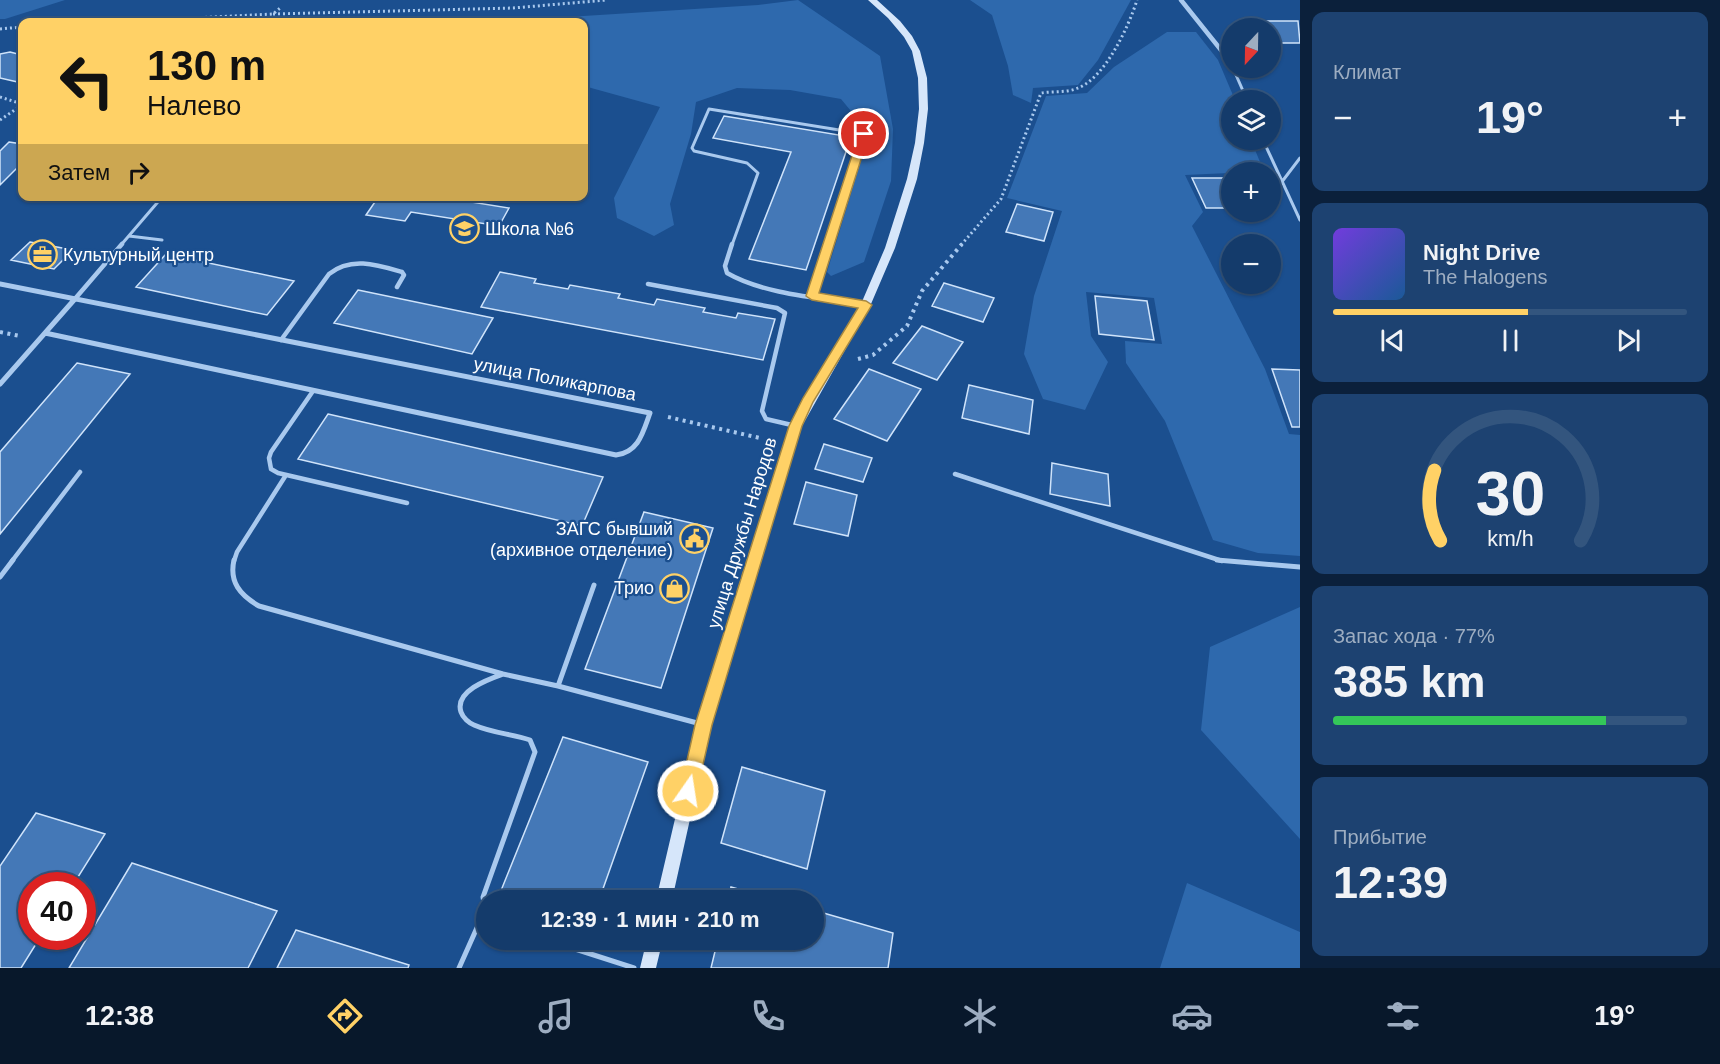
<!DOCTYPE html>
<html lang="ru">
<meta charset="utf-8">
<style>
:root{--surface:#143b6b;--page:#1d4271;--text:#f1f3f6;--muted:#9dadc1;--line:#33557e;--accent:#ffd166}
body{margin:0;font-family:Arial,sans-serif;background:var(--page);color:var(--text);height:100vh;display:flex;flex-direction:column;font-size:22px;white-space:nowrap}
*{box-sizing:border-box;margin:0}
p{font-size:20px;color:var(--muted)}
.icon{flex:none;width:33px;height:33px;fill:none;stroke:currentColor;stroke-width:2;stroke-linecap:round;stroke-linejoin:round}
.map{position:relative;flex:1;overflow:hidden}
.side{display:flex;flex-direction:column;gap:12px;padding:12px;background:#0b203b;width:420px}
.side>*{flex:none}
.banner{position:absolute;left:18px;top:18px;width:570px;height:183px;border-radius:12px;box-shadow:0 2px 4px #0004,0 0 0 2px var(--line);background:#ffd166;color:#111;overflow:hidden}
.needle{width:39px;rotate:202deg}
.fabs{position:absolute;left:1221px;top:18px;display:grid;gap:12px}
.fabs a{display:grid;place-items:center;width:60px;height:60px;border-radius:50%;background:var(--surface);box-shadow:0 2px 4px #0004,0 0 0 2px var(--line);font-size:30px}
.speed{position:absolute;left:18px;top:872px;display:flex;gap:12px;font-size:30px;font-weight:700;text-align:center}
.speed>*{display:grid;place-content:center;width:78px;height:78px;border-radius:50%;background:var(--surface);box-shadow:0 2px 4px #0004,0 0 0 2px var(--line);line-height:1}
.speed .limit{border:9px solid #d22;background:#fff;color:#111}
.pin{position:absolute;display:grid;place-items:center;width:51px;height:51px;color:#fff;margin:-26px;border:3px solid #fff;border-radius:50%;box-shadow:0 2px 6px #0007}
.me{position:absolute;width:66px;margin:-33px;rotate:13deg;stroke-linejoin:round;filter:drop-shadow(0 0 4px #0008)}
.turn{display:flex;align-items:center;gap:21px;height:126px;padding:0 30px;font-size:27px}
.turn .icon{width:78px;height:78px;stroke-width:2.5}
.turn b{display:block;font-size:42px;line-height:51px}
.then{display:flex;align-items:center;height:57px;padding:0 30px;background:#0003;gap:12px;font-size:22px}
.big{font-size:45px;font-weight:700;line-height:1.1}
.side .tile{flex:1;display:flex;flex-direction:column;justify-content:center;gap:9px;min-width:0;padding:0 21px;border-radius:12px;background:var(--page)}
.side .dial{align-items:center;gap:0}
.dial svg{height:156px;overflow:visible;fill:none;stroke:var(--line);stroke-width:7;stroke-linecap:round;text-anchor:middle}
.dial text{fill:var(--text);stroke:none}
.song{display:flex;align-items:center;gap:18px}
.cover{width:72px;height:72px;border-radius:9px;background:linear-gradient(135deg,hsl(260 70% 55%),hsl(210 70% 35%))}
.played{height:6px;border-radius:3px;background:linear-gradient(90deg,var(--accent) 55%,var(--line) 55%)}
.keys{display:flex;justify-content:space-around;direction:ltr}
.heat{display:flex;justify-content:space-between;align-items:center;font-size:33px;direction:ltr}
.charge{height:9px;border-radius:4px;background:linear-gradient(90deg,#34c759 77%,var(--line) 0)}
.trip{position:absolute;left:476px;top:890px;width:348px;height:60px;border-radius:30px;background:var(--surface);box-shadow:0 2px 4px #0004,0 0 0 2px var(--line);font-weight:700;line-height:60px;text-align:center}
.tab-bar{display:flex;height:96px;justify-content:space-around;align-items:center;background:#08182b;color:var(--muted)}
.tab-bar .icon{width:42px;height:42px}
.tab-bar .current{color:var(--accent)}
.tab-bar b{font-size:27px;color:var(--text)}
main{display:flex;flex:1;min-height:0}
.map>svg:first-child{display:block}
.green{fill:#2e69ad}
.building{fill:#4478b7;stroke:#cfe3fa;stroke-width:1.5}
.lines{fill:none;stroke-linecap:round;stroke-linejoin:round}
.path-far1{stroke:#a9c9ee;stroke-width:3;stroke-dasharray:2 3;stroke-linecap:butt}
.path{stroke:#a9c9ee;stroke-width:4;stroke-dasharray:3 4.5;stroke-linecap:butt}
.lane-far2{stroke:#a9c9ee;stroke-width:3}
.lane-far1{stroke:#a9c9ee;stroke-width:4.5}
.lane{stroke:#a9c9ee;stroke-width:5}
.street-far1{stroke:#a9c9ee;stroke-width:4.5}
.street{stroke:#a9c9ee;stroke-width:5}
.secondary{fill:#d6e6fa;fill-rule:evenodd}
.route{fill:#ffd166;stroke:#a68842;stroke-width:1.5}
.labels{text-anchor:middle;stroke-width:4.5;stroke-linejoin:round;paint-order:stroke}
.poi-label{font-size:18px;fill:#fff;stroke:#1b4f8f;text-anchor:start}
.street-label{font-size:18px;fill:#fff;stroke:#1b4f8f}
</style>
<main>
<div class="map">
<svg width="1300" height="968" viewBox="0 0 1300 968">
<rect width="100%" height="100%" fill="#1b4f8f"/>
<path class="green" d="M0,0H65L5,19H0Z
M798,0L880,56L893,129L891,181L864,262L831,276L827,272L867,142L865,128L841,99L790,90L737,88L696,102L691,134L670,204L674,225L654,236L617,218L614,198L660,107L584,86V22H516L520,20L758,5Z
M970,0H1131L1098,60L1078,85L1033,88L1031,103L1013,95L1008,66L992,15Z
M1167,32H1196L1218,60L1235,100H1232V140H1251L1260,162L1251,172L1185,175L1203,212L1192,226L1265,369L1289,434L1300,435V556L1258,553L1213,540L1165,421L1126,363L1125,341L1162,344L1154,298L1086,292L1091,336L1108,362L1085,410L1043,399L1024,354L1034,296L1062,211L1007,198L1046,96L1087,93L1114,67Z
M1300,607V839L1201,730L1210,647Z
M1187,883L1300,932V968H1160Z"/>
<path class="building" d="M1250,21H1298L1300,43H1270V28H1255Z
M10,52L22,55V83L0,78V54Z
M724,116L851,137L806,270L749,259L791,152L713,138Z
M9,142L22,144V163L0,185V151Z
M1192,178H1232V208H1206Z
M379,196H434L509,208L499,226L411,212L405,221L366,215Z
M1017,204L1053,212L1044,241L1006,232Z
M30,242L73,250L54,269L11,260Z
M166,254L294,281L267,315L136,287Z
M500,272L536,279L534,283L568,289L570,285L620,294L618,298L654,305L657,299L705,308L703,312L736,318L738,313L775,319L763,360L481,307Z
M944,283L994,298L983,322L932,306Z
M358,290L493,318L472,354L334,323Z
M1095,296L1147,301L1154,340L1099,334Z
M922,326L963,342L937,380L893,363Z
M77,363L130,374L0,534V452Z
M869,369L921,389L887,441L834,419Z
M1272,369L1300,370V427H1292Z
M969,385L1033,400L1029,434L962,418Z
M328,414L603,477L582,526L298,459Z
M824,444L872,458L863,482L815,469Z
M1052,463L1108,474L1110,506L1050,494Z
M806,482L857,495L848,536L794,524Z
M644,512L713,528L661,688L585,669Z
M563,737L648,762L599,900H504L498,898Z
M742,767L825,791L807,869L721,843Z
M36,813L105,834L73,885H32V936H41L21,968H0V866Z
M132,863L277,911L248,968H69Z
M731,887L777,900H728Z
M813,910L893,933L888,968H711L718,939H813Z
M296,930L409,965L408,968H277Z"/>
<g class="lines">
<path class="path-far1" d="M273,14L513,8L607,0
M115,22L273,14L280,8
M0,29L22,27
M0,97L22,104
M0,120L22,105
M961,245L1001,199L1041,93C1053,91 1067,93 1078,88C1105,78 1129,26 1137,0"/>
<path class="path" d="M0,332L20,336
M858,359L873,355L907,326L922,291L962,244
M668,417L760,438"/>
<path class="lane-far2" d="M1233,68L1247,100
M1263,140L1300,220
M1281,183L1300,158
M129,236L162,240
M121,245L163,196
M732,245L758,173L747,163L694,151L692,148L709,109L864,134L828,245"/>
<path class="lane-far1" d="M732,244L725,266L727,273C765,295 823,298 866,305
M648,284L777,308L785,313L762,411L766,419L796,426
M812,296L829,244
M74,300L122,244
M281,340L329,274C351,256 378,265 402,272L404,275L397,287
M313,391L271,452L269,458L271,469L278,473L407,503
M955,474L1222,561
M12,561L80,472
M234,561L237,552L286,475"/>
<path class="lane" d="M234,560C229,582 240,595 259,606L503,674L558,686L701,724
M1217,560L1300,567
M0,577L13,560
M558,686L594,585
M486,915L483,897L535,752L530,740C512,734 492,733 474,725C469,723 463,718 461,712C454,691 489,679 503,674
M544,939L634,968
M459,968L484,912"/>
<path class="street-far1" d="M1181,0L1229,60"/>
<path class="street" d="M0,284L650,413C643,432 639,452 616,455L45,333
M0,384L74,300"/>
<path class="secondary" d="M868,0H877L900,21L912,36L920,51L927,78L928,109L924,143L917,179L895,248L871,304L802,426L711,725L672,900H656L697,725L790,426L861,304L885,248L907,179L915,143L919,109L918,78L912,51L904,37L888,18Z
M647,939H663L656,968H640Z"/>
</g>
<path class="route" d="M864,131L869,134L819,293L866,301L872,305L813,402L802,426L712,725L697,791L694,796L688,799L683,796L680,791L695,725L789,426L803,398L858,308L812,300L806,296L859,134Z"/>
<defs>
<symbol id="school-ring" viewBox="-11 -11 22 22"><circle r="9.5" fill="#1b4f8f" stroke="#ffd166" stroke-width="1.5"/><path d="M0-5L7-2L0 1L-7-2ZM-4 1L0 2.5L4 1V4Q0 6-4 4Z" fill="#ffd166"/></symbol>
<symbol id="office-ring" viewBox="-11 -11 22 22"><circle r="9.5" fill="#1b4f8f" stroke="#ffd166" stroke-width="1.5"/><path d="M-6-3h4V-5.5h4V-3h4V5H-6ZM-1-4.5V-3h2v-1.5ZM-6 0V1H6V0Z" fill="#ffd166"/></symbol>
<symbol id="civic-ring" viewBox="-11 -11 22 22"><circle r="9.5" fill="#1b4f8f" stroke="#ffd166" stroke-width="1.5"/><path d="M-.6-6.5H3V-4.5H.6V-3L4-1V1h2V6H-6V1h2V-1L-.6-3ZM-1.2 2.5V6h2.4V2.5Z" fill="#ffd166"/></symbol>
<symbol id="shop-ring" viewBox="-11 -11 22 22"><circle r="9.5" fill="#1b4f8f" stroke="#ffd166" stroke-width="1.5"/><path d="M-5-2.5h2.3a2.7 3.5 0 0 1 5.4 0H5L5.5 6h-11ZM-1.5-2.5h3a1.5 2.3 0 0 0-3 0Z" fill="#ffd166"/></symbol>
</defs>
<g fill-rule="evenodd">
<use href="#school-ring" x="448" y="212" width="33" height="33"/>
<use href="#office-ring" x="26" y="238" width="33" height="33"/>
<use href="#civic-ring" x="678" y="522" width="33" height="33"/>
<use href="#shop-ring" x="658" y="572" width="33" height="33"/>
</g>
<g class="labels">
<g class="poi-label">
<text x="485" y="235">Школа №6</text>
<text x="63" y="261">Культурный центр</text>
<text x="673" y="535" text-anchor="end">ЗАГС бывший<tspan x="673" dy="21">(архивное отделение)</tspan></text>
<text x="654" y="594" text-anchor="end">Трио</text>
</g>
<g class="street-label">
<text transform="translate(555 379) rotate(11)" y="6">улица Поликарпова</text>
<text transform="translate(742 533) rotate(-73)" y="6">улица Дружбы Народов</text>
</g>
</g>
</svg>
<div class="fabs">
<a><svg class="needle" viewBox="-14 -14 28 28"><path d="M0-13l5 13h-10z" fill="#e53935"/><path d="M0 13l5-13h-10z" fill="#9dadc1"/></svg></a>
<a><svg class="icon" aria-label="layers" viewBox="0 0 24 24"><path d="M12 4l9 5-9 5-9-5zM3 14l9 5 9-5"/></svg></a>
<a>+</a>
<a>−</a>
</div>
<div class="speed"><div class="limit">40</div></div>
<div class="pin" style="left:864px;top:134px;background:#d93025"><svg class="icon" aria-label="arrive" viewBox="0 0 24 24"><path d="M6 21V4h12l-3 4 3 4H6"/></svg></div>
<svg class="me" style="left:688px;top:791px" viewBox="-20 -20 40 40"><circle r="17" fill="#ffd166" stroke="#fff" stroke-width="3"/><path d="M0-11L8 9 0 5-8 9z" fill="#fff"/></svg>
<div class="trip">12:39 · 1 мин · 210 m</div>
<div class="banner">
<div class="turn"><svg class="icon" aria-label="left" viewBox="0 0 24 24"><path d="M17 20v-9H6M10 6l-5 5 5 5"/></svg><div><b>130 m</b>Налево</div></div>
<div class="then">Затем<svg class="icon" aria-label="right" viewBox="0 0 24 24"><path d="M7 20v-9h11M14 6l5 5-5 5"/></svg></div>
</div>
</div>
<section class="side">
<div class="tile"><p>Климат</p>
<div class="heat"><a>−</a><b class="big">19°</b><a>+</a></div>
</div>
<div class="tile">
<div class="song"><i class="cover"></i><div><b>Night Drive</b><p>The Halogens</p></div></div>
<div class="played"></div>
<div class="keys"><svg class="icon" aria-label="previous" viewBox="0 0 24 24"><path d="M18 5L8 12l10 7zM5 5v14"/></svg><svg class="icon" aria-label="pause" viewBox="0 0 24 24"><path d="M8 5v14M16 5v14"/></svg><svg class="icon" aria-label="next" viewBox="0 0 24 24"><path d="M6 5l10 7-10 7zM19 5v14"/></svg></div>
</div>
<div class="tile dial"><svg viewBox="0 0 100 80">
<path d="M14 69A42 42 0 1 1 86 69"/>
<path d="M14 69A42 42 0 0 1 11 33" stroke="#ffd166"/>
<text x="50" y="56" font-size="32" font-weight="700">30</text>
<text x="50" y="72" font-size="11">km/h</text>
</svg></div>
<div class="tile"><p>Запас хода · 77%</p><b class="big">385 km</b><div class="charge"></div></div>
<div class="tile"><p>Прибытие</p><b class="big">12:39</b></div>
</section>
</main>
<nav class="tab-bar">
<b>12:38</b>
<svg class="icon current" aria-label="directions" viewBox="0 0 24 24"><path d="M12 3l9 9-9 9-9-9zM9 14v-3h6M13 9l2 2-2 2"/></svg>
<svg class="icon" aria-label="music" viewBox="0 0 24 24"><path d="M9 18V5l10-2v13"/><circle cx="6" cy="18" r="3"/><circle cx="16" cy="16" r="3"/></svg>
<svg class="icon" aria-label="phone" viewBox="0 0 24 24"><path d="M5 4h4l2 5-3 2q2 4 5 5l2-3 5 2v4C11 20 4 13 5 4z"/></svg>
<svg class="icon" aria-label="climate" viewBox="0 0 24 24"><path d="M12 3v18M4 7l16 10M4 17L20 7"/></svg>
<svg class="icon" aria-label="car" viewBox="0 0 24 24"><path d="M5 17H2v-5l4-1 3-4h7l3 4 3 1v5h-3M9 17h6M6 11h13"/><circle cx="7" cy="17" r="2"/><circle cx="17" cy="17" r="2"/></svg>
<svg class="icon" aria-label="filters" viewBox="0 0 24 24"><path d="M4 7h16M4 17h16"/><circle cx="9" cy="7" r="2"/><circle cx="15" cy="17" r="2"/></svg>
<b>19°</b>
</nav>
